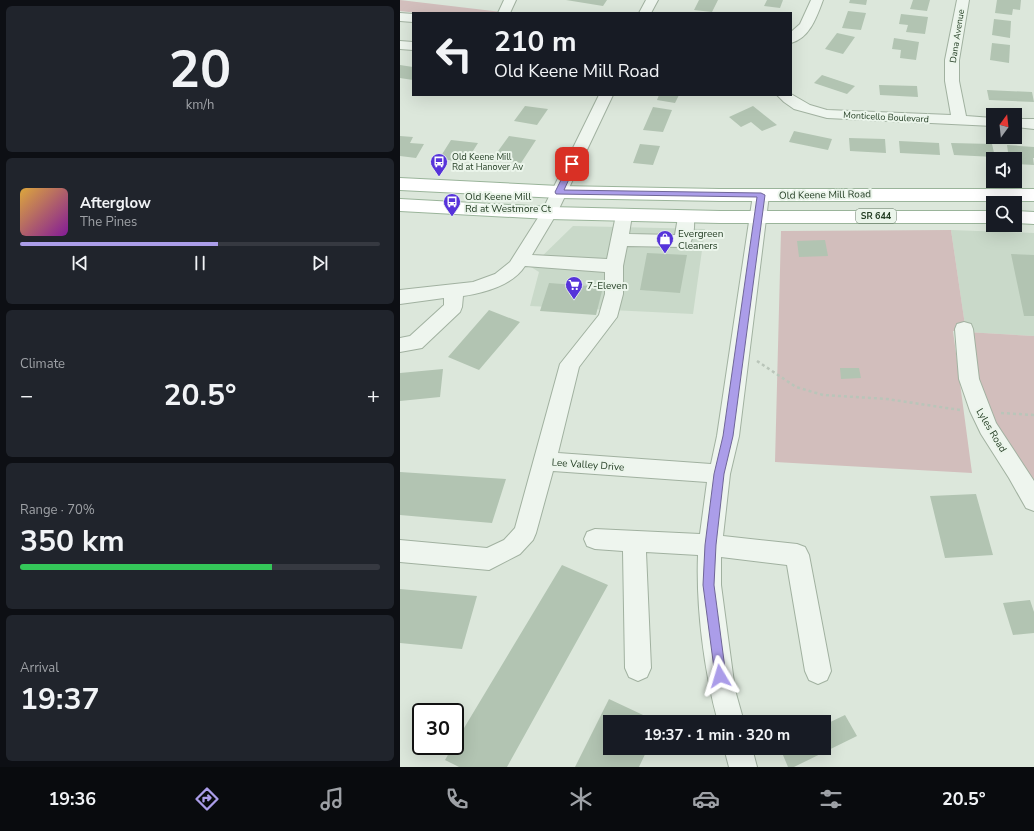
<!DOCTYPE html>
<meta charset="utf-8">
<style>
:root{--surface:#171b24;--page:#20242c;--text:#f1f3f6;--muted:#9ea1a6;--line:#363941;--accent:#ab9de9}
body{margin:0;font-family:"Nunito Sans",sans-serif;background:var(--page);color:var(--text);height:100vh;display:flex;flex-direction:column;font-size:15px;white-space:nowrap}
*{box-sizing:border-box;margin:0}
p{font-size:13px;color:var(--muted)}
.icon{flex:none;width:22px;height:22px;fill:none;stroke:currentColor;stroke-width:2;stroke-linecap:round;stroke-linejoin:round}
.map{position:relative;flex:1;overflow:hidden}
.panel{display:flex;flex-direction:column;gap:6px;padding:6px;background:#0d0f14;width:400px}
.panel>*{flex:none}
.guide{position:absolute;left:12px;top:12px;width:380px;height:84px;border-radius:0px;box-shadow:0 4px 16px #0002;background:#171b24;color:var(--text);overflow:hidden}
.needle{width:26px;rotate:15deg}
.fabs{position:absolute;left:586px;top:108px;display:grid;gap:8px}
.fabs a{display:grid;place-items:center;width:36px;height:36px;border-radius:0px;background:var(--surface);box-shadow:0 4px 16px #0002;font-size:20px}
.speed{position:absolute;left:12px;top:703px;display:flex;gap:8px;font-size:20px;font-weight:700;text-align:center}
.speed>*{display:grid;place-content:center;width:52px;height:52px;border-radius:50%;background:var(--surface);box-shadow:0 4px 16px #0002;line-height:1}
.speed .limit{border:2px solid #111;border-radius:6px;background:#fff;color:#111}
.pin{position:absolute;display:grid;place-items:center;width:34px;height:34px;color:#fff;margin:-17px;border-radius:8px;box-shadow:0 2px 6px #0006}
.me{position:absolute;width:44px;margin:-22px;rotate:353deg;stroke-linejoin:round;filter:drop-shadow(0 0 3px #0008)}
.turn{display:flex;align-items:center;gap:14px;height:84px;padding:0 16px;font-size:18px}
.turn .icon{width:52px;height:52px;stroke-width:2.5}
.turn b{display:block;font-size:28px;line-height:34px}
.big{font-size:30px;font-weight:700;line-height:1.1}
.panel .card{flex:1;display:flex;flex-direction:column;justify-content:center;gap:6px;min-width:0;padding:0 14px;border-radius:6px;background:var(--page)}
.panel .dial{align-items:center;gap:0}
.dial b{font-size:52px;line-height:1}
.song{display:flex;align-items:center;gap:12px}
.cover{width:48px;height:48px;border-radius:6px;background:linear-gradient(135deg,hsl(40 70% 55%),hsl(290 70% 35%))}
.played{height:4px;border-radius:2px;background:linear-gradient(90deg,var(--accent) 55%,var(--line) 55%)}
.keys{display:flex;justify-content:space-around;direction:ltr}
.heat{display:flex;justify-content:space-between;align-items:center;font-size:22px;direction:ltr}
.charge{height:6px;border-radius:3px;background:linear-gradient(90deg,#34c759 70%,var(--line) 0)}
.trip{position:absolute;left:203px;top:715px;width:228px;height:40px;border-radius:0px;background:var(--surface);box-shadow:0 4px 16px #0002;font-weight:700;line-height:40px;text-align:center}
.menu{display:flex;height:64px;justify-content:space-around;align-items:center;background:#090b0e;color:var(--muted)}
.menu .icon{width:28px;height:28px}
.menu .current{color:var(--accent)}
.menu b{font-size:18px;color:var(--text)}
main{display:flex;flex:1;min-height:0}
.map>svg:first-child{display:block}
.built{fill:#c9d9c9}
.green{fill:#d2bebc}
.building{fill:#b2c4b2}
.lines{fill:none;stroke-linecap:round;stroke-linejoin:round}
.minor-casing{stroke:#a1b1a0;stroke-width:2}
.major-casing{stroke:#9ab49a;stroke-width:2}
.path{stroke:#b9c5b9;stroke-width:2.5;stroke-dasharray:3 3;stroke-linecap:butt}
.minor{fill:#eef5ee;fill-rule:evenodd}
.major{fill:#fff;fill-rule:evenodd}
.route{fill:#ab9de9;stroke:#6f6697}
.labels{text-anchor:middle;stroke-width:4;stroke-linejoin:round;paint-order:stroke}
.far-street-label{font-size:9px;fill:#243e24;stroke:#ebf5eb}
.far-poi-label{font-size:9px;fill:#243e24;stroke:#ebf5eb;text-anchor:start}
.shield{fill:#ebf5eb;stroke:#607560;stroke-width:1}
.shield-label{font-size:9px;font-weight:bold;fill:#243e24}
.street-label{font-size:10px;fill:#243e24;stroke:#ebf5eb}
.poi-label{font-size:10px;fill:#243e24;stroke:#ebf5eb;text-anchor:start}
</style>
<main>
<section class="panel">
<div class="card dial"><b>20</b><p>km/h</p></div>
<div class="card">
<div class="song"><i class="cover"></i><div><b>Afterglow</b><p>The Pines</p></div></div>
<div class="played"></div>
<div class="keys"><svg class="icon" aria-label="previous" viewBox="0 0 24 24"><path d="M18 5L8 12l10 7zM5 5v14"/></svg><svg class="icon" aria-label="pause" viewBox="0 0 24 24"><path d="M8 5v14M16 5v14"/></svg><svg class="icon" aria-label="next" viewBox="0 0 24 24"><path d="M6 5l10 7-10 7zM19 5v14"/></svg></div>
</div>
<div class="card"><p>Climate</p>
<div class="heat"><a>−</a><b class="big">20.5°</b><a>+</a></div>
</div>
<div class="card"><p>Range · 70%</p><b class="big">350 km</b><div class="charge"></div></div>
<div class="card"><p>Arrival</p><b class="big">19:37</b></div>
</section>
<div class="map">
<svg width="634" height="767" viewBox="0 0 634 767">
<rect width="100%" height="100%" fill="#dce7db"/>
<path class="built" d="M173,226L305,229L293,314L130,306L139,272L131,267Z
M551,230L634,233V336L566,332Z"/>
<path class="green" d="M0,0L110,13H18L0,11Z
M551,230L566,332L634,336V494L579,421L565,332L553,331L572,473L375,462L381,231Z"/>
<path class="building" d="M166,0H207L203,6Z
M299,0H318L312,12L294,10Z
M367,0H383L380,8L364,6Z
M450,0H467L466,5L449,3Z
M513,0H530L527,11L510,9Z
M597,0H621L620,10L613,9L612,15L595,13Z
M448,11L466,13L461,30L442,28Z
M501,14L528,17L525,34L506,32L508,25L499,24Z
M594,19L611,21L610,38L592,35Z
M437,33L455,37L443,54L425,49Z
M494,38L519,42L516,60L500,58L501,50L492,49Z
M592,43L610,45L609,63L590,60Z
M0,65L13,67V80L0,78Z
M422,75L455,86L447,94L414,83Z
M479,85L517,86L518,97L480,95Z
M587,90L632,92L634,102L589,100Z
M259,95H279L275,103L257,100Z
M125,106L148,109L137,125L114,121Z
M353,106L377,125L362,131L351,122L341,127L329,117Z
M253,107L272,110L263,132L243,130Z
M394,131L432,139L428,150L389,142Z
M0,136L13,137L10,143L24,144L16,158L0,156Z
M109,136L136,140L121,163L93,158Z
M449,138L485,139L486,153L450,151Z
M51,140L78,143L66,162L39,159Z
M499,141L539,143L540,155L500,153Z
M551,143L592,144L595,157L554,155Z
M240,144L260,146L253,165L233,163Z
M607,145L634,147V158H633L634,165L615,164V159H609Z
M425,240L428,256L399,257L397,241Z
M247,253L287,255L280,293L240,290Z
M611,254L634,255V316H624Z
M149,283L203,287L196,315L140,311Z
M89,310L120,322L79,370L48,357Z
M440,368H459L461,378L441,379Z
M43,369L40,397L0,401V373Z
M0,472L106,479L92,523L0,515Z
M576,494L593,555L545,558L530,496Z
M162,565L208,585L107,767H59L45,760L53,746H55V743Z
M0,589L77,596L62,649L0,643Z
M630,600L634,612V633L613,635L603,603Z
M209,699L258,722H210V748H248L239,767H175Z
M445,715L457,736L394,767H388L380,748H424V725Z"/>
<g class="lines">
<defs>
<path id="minor" d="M104,0H116L110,13H98Z
M246,0H258L251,13H239Z
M411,0H423C417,16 410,38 391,43V32L400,24Z
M557,0H569L559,60V81L566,116L593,118V126L427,118L394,109L384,102L377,95H391V94L410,105L427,110L551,115L545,81V60Z
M0,13L13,14V22L0,21Z
M0,41L13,42V50L0,49Z
M199,95H213L157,213L132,255L207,259L216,215L218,211L224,209L230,211L232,215L229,234L275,235L278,217L280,213L286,211L292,213C296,220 294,238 289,245L283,247L227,246L223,266V294L217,317L179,367L158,453L311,464L317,436L353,195L355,191L361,190L367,191L369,195L339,436L330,474L323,536L397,544L405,547L409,555L431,671L427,680L418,684L409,680L405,671L387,565L321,557V585L335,690L344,722H318C304,671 296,608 298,555L246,552L251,668L247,677L238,681L229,677L225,668L223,551L195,549L187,546L184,539L187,532L195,529L300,534L307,482L153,471L136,533L133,540L120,554L89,570L0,562V540L87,548L104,540L115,528L160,364L199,315L205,294V272L125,266C113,285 84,293 63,296L62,307L60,312L22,348L0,352V338L10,336L44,305V298L0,304V290L73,282L95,274L110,262L141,213Z
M615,119H634V129L615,127Z
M564,322L571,324L573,329L579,379L596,423L634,481V511L626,508L609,478L581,434L570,411L559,379L555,329L557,324Z
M324,748H352L357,767H329Z"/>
<path id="major" d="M0,178L159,186L319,189H634V201H319L159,198L0,190Z
M0,199L149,207L320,211H593V223H320L149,219L0,211Z
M615,211L634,212V224L615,223Z"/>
</defs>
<use href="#minor" class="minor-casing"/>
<use href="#major" class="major-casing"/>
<path class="path" d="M357,361L396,387L423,395L487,399L560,410
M601,413L634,415"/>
<use href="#minor" class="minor"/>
<use href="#major" class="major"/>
</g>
<path class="route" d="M172,162L176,164L164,190L361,193L365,195L333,436L324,474L316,545L314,585L326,676L325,680L320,681L316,680L315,676L303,585L305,545L314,474L323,436L357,197L156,194L155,192L169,164Z"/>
<defs>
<symbol id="bus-pin" viewBox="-11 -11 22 30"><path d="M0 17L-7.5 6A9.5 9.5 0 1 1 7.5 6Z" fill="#5633da" stroke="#ebf5eb"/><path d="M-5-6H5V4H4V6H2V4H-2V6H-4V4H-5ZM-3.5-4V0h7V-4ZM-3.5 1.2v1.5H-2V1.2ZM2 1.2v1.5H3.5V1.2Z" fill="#fff"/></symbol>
<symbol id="shop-pin" viewBox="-11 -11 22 30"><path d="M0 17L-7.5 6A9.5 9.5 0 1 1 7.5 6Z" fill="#5633da" stroke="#ebf5eb"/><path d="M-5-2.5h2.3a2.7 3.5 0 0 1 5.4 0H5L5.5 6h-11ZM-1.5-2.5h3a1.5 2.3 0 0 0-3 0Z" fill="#fff"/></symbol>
<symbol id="supermarket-pin" viewBox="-11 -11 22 30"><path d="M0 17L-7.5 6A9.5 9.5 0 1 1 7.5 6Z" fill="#5633da" stroke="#ebf5eb"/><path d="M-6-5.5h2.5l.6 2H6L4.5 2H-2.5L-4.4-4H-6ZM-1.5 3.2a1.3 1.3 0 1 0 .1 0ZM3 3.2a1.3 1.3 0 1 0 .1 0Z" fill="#fff"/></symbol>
</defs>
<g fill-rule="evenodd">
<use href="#bus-pin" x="29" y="152" width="20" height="27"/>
<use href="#bus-pin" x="42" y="192" width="20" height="27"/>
<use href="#shop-pin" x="255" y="229" width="20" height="27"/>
<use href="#supermarket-pin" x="164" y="275" width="20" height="27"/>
</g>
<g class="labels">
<g class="far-street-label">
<text transform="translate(557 36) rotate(-81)" y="3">Dana Avenue</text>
<text transform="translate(486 117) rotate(3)" y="3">Monticello Boulevard</text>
</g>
<g class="far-poi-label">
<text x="52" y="160">Old Keene Mill<tspan x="52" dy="10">Rd at Hanover Av</tspan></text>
</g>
<rect class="shield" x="456" y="209" width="40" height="14" rx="3"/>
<g class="shield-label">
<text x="476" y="219">SR 644</text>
</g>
<g class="street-label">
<text transform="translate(425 194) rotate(-1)" y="4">Old Keene Mill Road</text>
<text transform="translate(592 430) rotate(59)" y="4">Lyles Road</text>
<text transform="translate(188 464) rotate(4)" y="4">Lee Valley Drive</text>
</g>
<g class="poi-label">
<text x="65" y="200">Old Keene Mill<tspan x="65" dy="12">Rd at Westmore Ct</tspan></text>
<text x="278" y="237">Evergreen<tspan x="278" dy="12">Cleaners</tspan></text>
<text x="187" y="289">7-Eleven</text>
</g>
</g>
</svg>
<div class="fabs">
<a><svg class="needle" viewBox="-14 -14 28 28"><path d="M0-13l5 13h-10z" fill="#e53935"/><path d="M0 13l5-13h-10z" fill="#9ea1a6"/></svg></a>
<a><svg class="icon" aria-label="sound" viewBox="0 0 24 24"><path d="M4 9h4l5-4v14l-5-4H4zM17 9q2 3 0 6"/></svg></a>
<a><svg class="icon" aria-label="search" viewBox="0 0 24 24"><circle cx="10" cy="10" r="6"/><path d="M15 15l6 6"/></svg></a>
</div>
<div class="speed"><div class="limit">30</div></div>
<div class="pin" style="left:172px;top:164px;background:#d93025"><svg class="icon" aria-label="arrive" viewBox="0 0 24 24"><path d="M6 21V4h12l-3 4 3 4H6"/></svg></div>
<svg class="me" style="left:320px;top:676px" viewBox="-20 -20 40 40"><path d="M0-17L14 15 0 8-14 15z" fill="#ab9de9" stroke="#fff" stroke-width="4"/></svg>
<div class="trip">19:37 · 1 min · 320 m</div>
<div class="guide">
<div class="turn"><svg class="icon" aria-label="left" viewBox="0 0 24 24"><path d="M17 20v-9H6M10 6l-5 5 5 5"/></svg><div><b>210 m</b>Old Keene Mill Road</div></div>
</div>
</div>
</main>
<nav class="menu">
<b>19:36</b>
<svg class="icon current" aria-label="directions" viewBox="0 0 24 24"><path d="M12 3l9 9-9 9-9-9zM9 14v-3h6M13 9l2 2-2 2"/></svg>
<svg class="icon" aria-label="music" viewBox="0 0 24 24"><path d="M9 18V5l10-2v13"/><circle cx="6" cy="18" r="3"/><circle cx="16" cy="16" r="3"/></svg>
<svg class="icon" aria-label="phone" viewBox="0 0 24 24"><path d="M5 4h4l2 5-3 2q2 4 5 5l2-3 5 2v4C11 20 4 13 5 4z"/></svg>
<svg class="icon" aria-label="climate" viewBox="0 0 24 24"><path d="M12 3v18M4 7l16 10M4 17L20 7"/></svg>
<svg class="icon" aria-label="car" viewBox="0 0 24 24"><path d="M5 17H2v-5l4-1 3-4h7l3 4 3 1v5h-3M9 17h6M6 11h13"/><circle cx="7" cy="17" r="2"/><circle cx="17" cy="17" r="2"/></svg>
<svg class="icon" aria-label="filters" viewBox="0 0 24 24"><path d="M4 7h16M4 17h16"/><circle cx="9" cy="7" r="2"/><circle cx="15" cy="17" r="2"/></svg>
<b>20.5°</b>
</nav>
